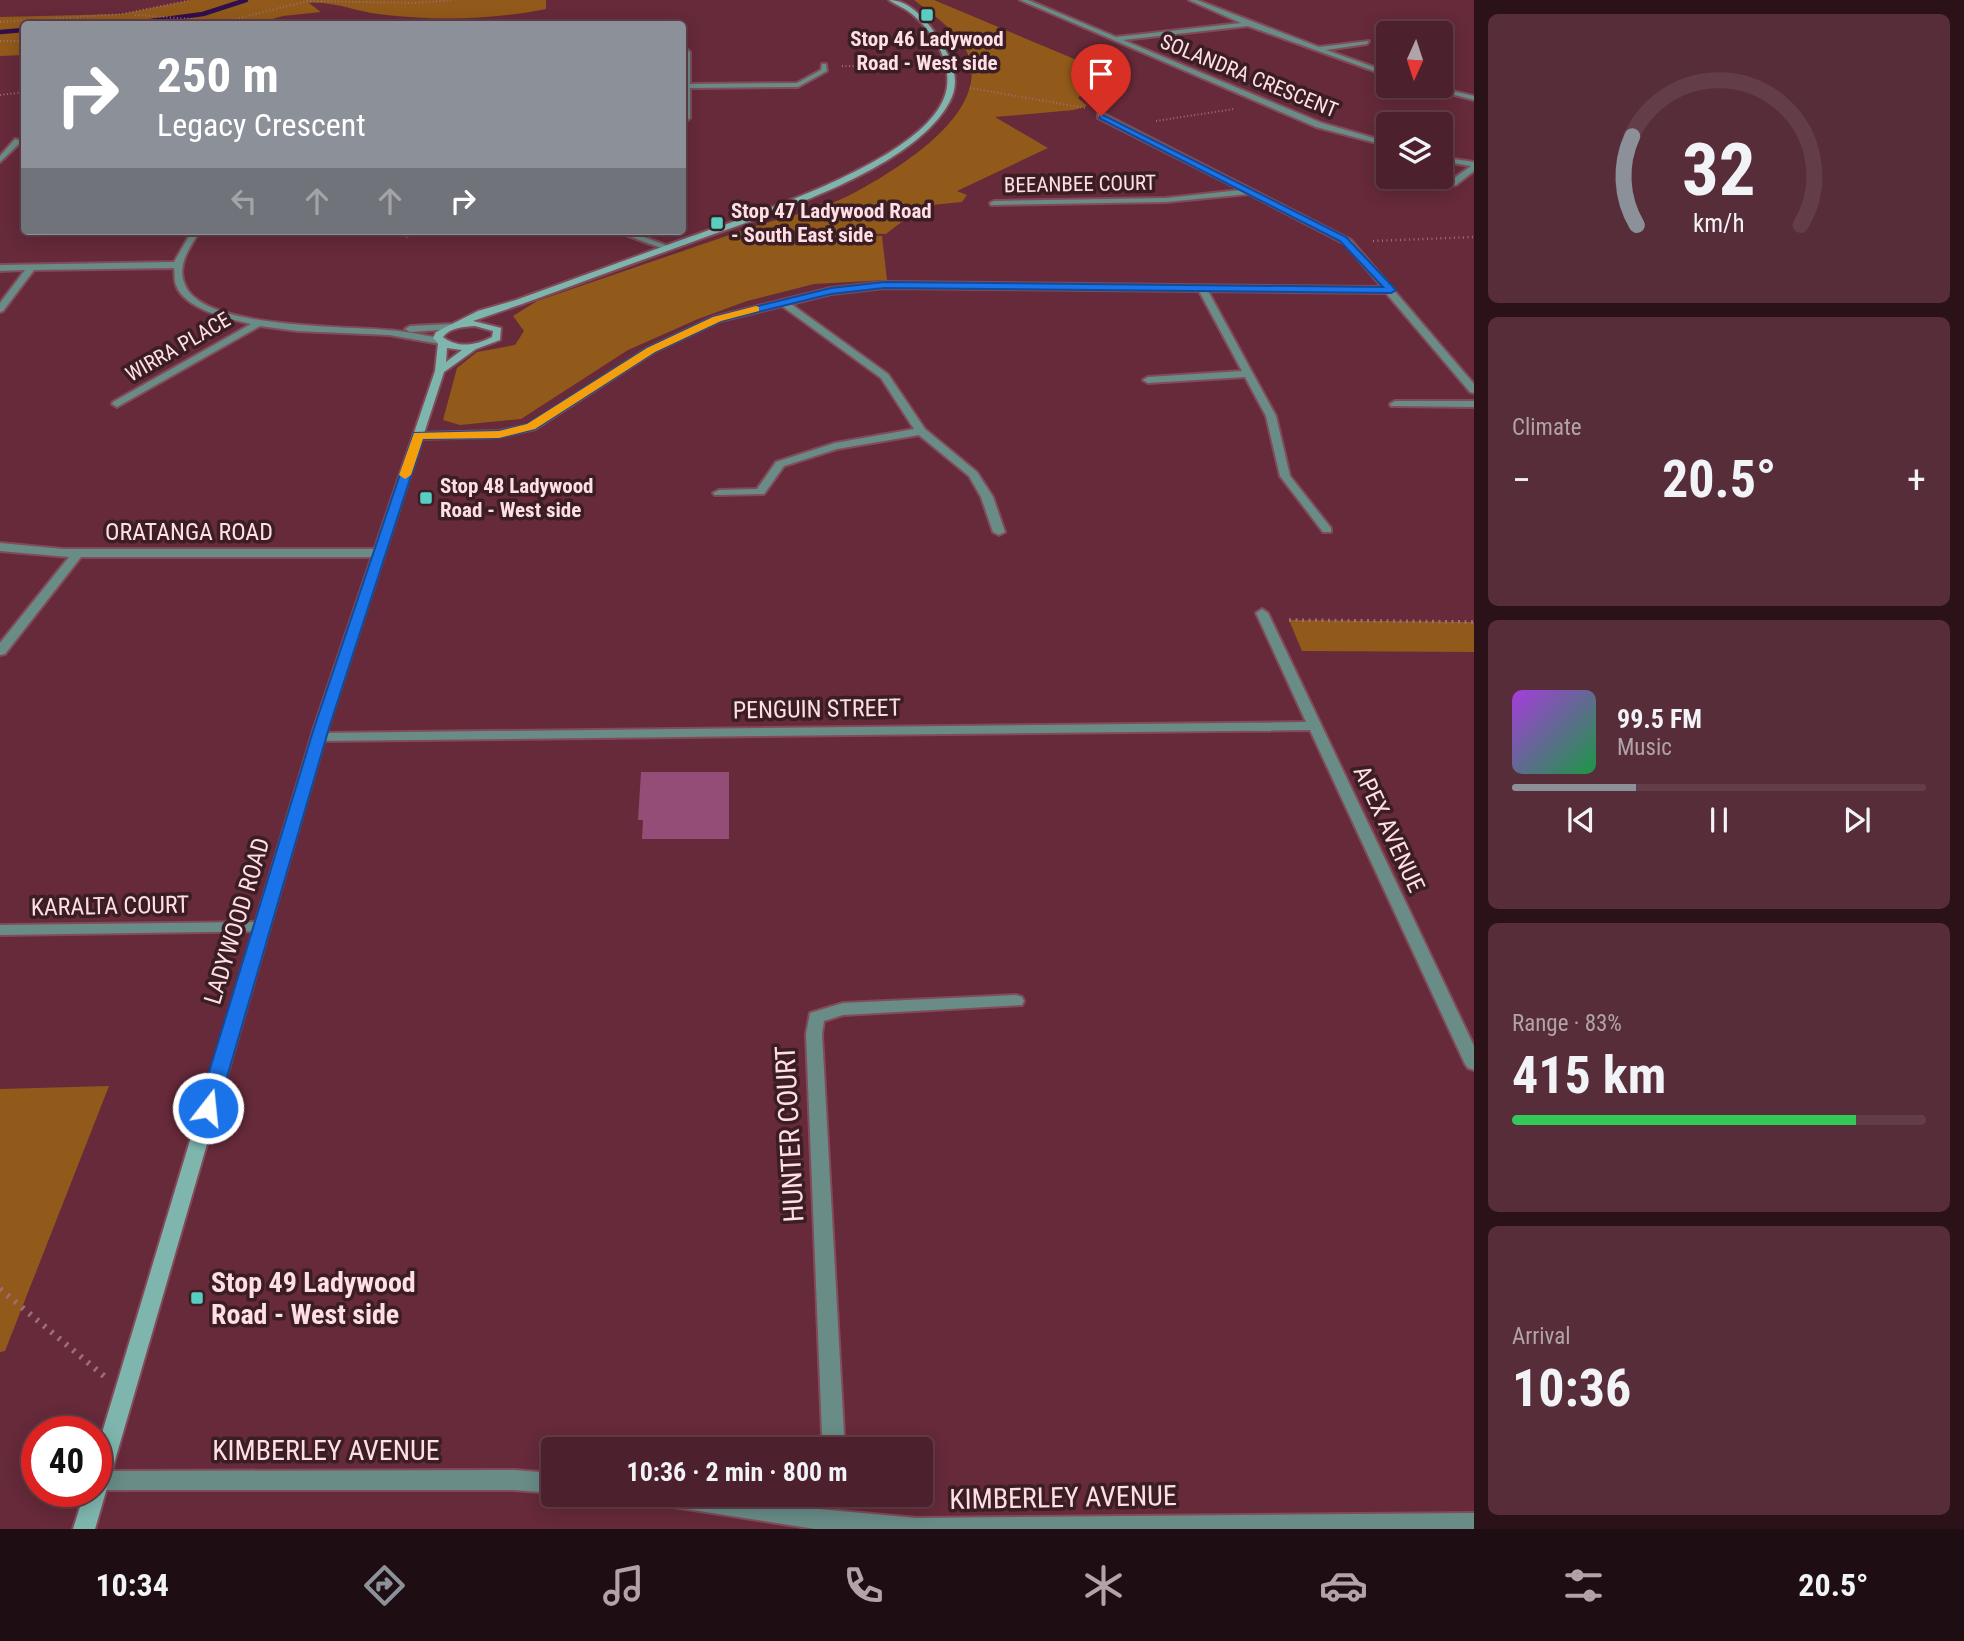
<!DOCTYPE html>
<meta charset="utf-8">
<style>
:root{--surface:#4c202c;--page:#562d38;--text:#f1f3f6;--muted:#b2a3a9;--line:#633e48;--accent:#8c9099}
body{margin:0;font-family:"Roboto Condensed",sans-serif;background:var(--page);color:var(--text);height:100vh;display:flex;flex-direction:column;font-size:26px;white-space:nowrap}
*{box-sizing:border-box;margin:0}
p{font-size:23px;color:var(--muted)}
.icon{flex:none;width:38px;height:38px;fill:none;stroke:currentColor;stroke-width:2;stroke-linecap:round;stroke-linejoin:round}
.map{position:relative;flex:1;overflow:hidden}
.side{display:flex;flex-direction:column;gap:14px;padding:14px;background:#2a1218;width:490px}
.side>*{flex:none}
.guide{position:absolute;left:21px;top:21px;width:665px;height:214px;border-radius:7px;box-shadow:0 4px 18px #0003,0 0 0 2px var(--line);background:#8c9099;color:#fff;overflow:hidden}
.needle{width:46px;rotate:183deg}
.buttons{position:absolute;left:1376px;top:21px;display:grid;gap:14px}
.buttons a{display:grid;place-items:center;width:77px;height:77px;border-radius:7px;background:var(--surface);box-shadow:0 4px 18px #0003,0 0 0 2px var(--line);font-size:35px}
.speed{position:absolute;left:21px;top:1416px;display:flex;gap:14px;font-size:35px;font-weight:700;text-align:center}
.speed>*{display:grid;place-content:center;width:91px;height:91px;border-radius:50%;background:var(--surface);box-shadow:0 4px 18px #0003,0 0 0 2px var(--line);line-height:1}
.speed .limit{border:10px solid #d22;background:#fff;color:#111}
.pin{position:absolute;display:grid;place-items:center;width:60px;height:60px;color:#fff;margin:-72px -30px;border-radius:50% 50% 50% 0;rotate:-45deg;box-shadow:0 0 7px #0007}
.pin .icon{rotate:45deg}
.me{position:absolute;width:77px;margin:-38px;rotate:16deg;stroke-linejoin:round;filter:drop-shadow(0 0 5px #0008)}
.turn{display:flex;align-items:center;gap:24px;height:147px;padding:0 21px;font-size:32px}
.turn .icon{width:91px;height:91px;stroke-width:2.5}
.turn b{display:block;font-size:49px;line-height:60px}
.lanes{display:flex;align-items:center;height:66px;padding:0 21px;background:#0003;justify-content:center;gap:35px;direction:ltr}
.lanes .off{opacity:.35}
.big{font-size:52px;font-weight:700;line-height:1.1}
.side .tile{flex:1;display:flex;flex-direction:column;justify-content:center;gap:10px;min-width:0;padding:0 24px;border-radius:10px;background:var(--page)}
.side .dial{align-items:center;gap:0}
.dial svg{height:182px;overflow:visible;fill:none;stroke:var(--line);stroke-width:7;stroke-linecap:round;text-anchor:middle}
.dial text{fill:var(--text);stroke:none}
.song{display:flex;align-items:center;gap:21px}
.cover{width:84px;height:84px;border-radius:10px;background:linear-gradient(135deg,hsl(280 70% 55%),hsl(140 70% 35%))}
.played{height:7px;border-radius:4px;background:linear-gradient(90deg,var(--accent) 30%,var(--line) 30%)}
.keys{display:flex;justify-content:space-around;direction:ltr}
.heat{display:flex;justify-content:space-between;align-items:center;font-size:38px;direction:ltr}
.charge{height:10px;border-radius:5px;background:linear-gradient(90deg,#34c759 83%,var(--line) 0)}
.trip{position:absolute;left:541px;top:1437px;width:392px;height:70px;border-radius:7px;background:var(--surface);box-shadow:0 4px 18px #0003,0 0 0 2px var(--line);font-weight:700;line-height:70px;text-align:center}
.menu{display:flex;height:112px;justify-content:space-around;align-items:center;background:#1e0d12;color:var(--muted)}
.menu .icon{width:49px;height:49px}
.menu .selected{color:var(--accent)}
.menu b{font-size:32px;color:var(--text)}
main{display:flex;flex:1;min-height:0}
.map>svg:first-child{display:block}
.green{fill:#915a1a}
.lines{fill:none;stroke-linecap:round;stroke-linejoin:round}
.stream{stroke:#310e4d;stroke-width:4.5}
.building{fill:#944d77}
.street-casing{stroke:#824b59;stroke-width:4}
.secondary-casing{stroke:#824b59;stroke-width:4}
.path-far3{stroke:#9f6d79;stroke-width:2;stroke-dasharray:1 2.5;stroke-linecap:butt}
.path-far2{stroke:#9f6d79;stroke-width:2.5;stroke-dasharray:1 3.5;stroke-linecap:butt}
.path-far1{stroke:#9f6d79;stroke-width:3.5;stroke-dasharray:2 4.5;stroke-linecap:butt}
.path{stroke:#9f6d79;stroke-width:6;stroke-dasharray:2.5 7;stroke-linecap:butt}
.street{fill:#698c87;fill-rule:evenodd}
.secondary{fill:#7eb6ae;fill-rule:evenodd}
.route{fill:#1a73e8;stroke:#114b97;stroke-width:2}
.slow{fill:#f59e0b}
.poi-dot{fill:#57cec1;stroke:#3a1e24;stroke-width:2.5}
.labels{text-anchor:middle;stroke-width:7;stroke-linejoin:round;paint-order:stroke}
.far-poi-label{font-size:21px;font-weight:bold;fill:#ffdfe5;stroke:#3a1e24;text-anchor:start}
.far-street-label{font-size:21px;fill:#ffdfe5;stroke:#3a1e24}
.street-label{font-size:24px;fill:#ffdfe5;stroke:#3a1e24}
.near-street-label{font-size:28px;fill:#ffdfe5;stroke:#3a1e24}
.near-poi-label{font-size:28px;font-weight:bold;fill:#ffdfe5;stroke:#3a1e24;text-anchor:start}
</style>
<main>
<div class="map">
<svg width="1474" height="1529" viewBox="0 0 1474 1529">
<rect width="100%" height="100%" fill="#662a3a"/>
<path class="green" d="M191,0H546V9C491,20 434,21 378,14C354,11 333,1 309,3L321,12L283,16L255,24H24V55L0,56V17L122,14Z
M914,0H934L1098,69L1078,98L1087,106L1074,110L995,117L1048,148L957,191L967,195L962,202L922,206L886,234L746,229C777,219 820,210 848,196C892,173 989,116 969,57C961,33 933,15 914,0Z
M741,231L882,236L887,280L814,284L747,301L698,319L628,350L521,419L460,425L443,420L457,368L477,352L515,345L524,331L513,316L537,301Z
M1289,620L1474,622V652L1302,651Z
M109,1086L5,1351L0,1352V1089Z"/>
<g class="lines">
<path class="stream" d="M128,24L203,14L246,0
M0,32L24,30"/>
</g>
<path class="building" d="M641,772H729V839H642L643,820H638Z"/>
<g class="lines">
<defs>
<path id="street" d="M1020,0H1028L1116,37L1241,23L1189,0H1197L1319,47L1369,41L1367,44L1326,50L1388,72V76L1248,26L1123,40L1322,123L1388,142V146L1316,127Z
M682,45L690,52V84L797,83L821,70L822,64H826L827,71L798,87L690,88V118L682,125Z
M1420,86H1431L1474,96V100Z
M1098,114H1104L1351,240L1474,384V393L1470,392L1386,293L1208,291L1276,416L1290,476L1331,528V532H1323L1280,476L1266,416L1245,377L1148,383L1143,380L1148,377L1242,371L1199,291L884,288L831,294L791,304L888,374L925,429L977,472L993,497L1005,532L999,535L993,532L981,497L969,476L919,435L837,449L784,466L764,494L715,495L713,493L719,490L757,489L776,462L835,443L914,429L881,378L782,306L720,321L654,352L535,429L499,437L418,439L413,436L418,433L499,431L528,425L648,348L714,317L831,288L884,282L1382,287L1345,244L1249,194L1166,202L991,205L990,203L994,201L1166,198L1241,190L1098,118Z
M15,139L22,141L0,162V156Z
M1440,157L1474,162V171L1456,185H1450V181L1471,166L1440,161Z
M192,231H200C190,247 176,265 185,285C202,329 346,326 387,330C405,331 423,335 440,338L445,341L440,344L389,335L297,331L260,326L117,407L112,404L113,402L251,324C229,319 184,309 176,285C174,280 175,273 174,268L34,270L3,311L0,312V303L25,270L0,271V265L174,262Z
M406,231H416L407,236L403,234Z
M615,231H627L671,247L664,249Z
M450,324L453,325V329L410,332L405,329L410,326Z
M1395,401H1474V407L1391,406L1390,404Z
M0,543L63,549H379L385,553L379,557H81L5,654L0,655V643L69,557L0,551Z
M1262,609L1268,613L1474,1046V1070L1468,1068L1465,1064L1310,730L319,741L312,737L319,733L1306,722L1256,613Z
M262,922L268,923L270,927L268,931L0,935V925Z
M1016,995L1022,997L1024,1001L1022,1005L843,1015L824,1021L822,1034L844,1434L839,1449H817L822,1434L806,1034L810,1013L843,1003Z
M514,1470L553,1473V1493L514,1490H96V1472L99,1471Z
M643,1494H723L798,1506L802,1494H824L819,1509L916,1518L1474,1513V1529H815L654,1504L646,1501Z"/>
<path id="secondary" d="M889,0C910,0 927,21 938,37C950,57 962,78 950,101C914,171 763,216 692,242C636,262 579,283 522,304L473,321L501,328L500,340L476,349L444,372L328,728L95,1529H73L85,1491H96V1453L314,728L435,371L438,343L433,338L436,332L478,311L516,300C571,280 626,260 681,240C745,217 919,163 944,98C956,68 935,33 912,14C905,8 896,5 889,0ZM475,326L493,331L492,337C477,345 458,349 443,337C450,327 464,327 475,326ZM447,348L462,350L446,362Z"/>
</defs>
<use href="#street" class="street-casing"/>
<use href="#secondary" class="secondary-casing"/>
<path class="path-far3" d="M135,15L221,21
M233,21L270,24
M0,22L122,14L191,0
M215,24L308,1L417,3L452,0
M0,41H24
M842,66H931
M970,88L1085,108
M0,95L24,92
M1156,121L1234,109"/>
<path class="path-far2" d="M1373,241L1474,237"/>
<path class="path-far1" d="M1289,620L1474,622"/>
<path class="path" d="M0,1289L104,1376"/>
<use href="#street" class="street"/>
<use href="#secondary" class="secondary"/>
</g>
<path class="route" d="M1101,114L1346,237L1396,290L1391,293L884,288L831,294L721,321L655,352L535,429L499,438L423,439L329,728L218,1108L216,1114L208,1116L201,1114L198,1108L314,728L414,433L499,431L527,424L647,348L713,317L831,288L884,282L1383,287L1340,241L1099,118Z"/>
<path class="slow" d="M756,306L759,307V311L721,321L655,352L535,429L499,438L423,439L411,475L405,479L399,475L414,433L499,431L527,424L647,348L713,317Z"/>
<g class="poi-dot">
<rect x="920" y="8" width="14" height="14" rx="3.5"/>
<rect x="710" y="216" width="14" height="14" rx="3.5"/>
<rect x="419" y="491" width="14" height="14" rx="3.5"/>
<rect x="190" y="1291" width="14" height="14" rx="3.5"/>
</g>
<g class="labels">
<g class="far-poi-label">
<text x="927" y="46" text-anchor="middle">Stop 46 Ladywood<tspan x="927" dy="24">Road - West side</tspan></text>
<text x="731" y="218">Stop 47 Ladywood Road<tspan x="731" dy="24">- South East side</tspan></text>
<text x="440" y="493">Stop 48 Ladywood<tspan x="440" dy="24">Road - West side</tspan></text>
</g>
<g class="far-street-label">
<text transform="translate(1249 76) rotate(22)" y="7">SOLANDRA CRESCENT</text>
<text transform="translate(1080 184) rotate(-1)" y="7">BEEANBEE COURT</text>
<text transform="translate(178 347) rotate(-30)" y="7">WIRRA PLACE</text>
</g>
<g class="street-label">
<text x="189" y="540">ORATANGA ROAD</text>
<text transform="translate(817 709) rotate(-1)" y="8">PENGUIN STREET</text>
<text transform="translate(1389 829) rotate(65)" y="8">APEX AVENUE</text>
<text transform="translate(110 906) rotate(-1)" y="8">KARALTA COURT</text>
<text transform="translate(237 921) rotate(-73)" y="8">LADYWOOD ROAD</text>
</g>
<g class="near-street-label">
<text transform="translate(789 1134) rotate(-93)" y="10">HUNTER COURT</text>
<text x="326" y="1460">KIMBERLEY AVENUE</text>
<text transform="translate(1063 1497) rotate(-1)" y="10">KIMBERLEY AVENUE</text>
</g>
<g class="near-poi-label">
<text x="211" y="1292">Stop 49 Ladywood<tspan x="211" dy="32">Road - West side</tspan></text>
</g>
</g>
</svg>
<div class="buttons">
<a><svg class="needle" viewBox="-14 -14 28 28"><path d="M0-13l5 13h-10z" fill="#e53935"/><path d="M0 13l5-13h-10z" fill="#b2a3a9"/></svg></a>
<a><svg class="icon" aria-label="layers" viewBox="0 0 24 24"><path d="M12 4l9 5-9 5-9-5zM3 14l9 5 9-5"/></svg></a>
</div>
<div class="speed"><div class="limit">40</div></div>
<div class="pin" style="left:1101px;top:116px;background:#d93025"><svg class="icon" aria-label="arrive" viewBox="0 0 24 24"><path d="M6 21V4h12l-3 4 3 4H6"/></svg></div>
<svg class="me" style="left:208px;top:1108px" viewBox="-20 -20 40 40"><circle r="17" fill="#1a73e8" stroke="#fff" stroke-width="3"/><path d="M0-11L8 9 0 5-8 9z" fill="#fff"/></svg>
<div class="trip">10:36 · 2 min · 800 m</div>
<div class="guide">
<div class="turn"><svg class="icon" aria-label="right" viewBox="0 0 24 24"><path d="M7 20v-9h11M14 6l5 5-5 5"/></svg><div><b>250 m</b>Legacy Crescent</div></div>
<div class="lanes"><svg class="icon off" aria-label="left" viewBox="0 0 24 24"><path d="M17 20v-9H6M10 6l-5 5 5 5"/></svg><svg class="icon off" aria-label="ahead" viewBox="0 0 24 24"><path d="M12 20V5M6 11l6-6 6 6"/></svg><svg class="icon off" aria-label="ahead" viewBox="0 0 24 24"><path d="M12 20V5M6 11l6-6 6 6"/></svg><svg class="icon" aria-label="right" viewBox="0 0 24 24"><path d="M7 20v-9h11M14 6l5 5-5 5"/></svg></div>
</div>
</div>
<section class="side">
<div class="tile dial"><svg viewBox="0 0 100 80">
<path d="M14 69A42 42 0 1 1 86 69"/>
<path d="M14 69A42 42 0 0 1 12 30" stroke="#8c9099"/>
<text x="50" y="56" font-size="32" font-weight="700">32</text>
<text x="50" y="72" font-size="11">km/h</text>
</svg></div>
<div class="tile"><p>Climate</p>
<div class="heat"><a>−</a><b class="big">20.5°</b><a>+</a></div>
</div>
<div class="tile">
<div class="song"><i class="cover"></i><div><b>99.5 FM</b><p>Music</p></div></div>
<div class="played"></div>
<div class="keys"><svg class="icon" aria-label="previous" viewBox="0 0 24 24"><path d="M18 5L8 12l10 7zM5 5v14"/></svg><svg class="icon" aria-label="pause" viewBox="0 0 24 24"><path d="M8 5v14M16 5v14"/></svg><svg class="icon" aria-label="next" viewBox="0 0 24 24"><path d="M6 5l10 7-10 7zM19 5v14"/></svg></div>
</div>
<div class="tile"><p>Range · 83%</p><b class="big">415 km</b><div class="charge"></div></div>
<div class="tile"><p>Arrival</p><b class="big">10:36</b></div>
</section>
</main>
<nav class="menu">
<b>10:34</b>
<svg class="icon selected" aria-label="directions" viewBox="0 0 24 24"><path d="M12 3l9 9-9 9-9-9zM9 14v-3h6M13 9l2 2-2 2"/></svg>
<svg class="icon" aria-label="music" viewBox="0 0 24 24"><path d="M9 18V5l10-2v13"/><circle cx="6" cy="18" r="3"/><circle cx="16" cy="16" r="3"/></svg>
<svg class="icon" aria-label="phone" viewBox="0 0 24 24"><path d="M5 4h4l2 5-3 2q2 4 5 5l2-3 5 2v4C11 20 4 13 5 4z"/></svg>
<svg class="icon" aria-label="climate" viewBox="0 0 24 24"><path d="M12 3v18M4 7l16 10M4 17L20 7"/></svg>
<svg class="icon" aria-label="car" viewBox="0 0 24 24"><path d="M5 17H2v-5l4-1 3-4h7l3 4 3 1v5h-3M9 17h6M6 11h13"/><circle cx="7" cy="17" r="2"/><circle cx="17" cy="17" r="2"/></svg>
<svg class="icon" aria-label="filters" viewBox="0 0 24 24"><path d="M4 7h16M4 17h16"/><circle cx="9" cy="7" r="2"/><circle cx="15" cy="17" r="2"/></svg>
<b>20.5°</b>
</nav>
